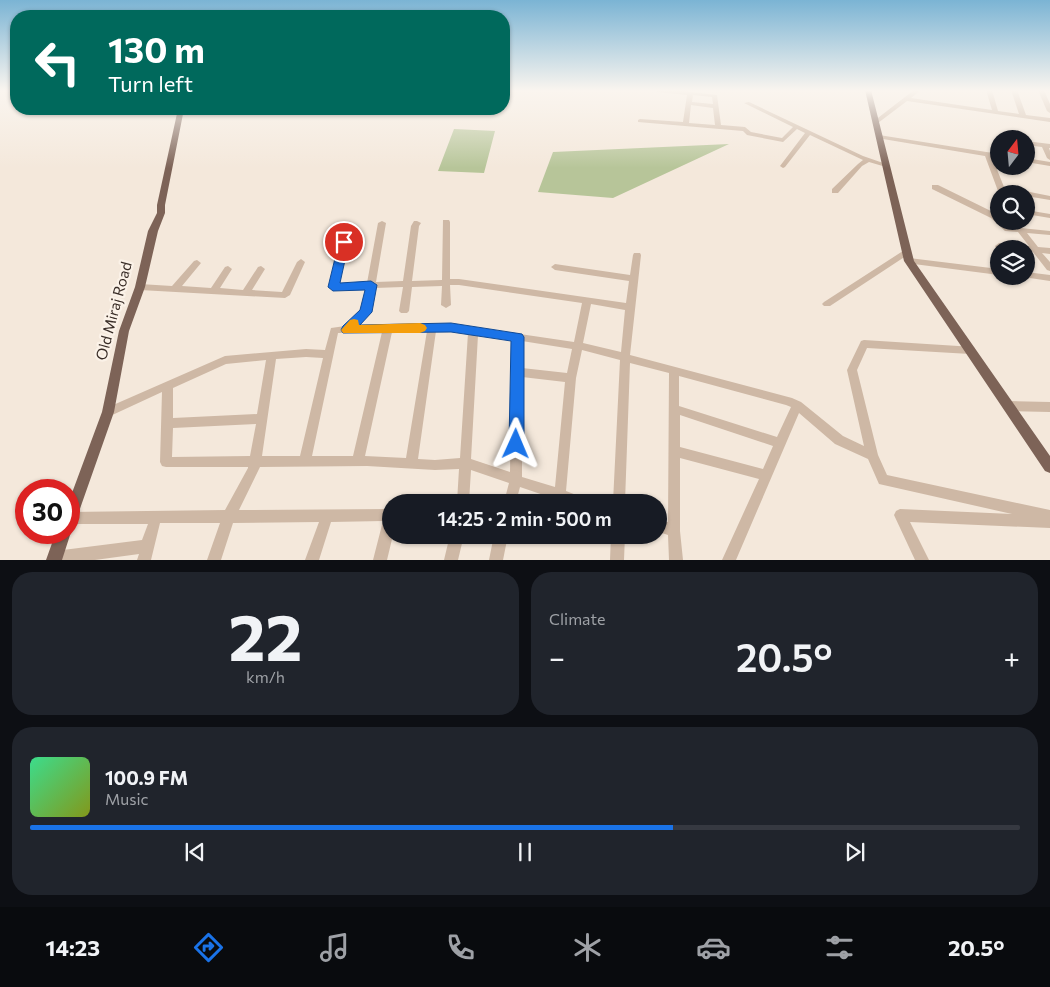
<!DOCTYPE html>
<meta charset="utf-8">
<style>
:root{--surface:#171b24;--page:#20242c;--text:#f1f3f6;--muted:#9ea1a6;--line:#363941;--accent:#1a73e8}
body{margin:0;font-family:Commissioner,sans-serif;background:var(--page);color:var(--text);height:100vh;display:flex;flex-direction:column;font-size:19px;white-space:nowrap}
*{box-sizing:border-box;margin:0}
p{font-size:16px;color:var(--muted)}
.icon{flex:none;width:28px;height:28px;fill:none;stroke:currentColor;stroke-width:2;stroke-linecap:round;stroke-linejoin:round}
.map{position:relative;height:560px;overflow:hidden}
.panel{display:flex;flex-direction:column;gap:12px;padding:12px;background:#0d0f14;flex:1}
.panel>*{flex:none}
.guide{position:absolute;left:10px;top:10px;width:500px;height:105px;border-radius:20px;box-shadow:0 1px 4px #0004;background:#00695c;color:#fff;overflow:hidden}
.needle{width:32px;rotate:16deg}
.controls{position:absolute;left:990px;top:130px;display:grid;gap:10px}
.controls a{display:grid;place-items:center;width:45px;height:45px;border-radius:50%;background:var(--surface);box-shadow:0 1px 4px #0004;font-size:25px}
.speed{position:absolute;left:15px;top:479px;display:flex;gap:10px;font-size:25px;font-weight:700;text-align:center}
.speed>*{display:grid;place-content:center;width:65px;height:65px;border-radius:50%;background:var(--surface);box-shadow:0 1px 4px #0004;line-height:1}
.speed .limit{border:8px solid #d22;background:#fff;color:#111}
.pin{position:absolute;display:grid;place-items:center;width:42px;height:42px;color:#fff;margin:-21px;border:2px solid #fff;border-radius:50%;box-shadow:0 1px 5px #0007}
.me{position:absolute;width:55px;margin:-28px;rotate:1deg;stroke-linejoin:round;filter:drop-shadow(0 0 4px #0008)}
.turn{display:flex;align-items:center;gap:18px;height:105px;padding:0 15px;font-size:22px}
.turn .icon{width:65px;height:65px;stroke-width:2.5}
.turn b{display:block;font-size:35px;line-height:42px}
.big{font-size:38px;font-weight:600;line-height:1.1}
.panel .card{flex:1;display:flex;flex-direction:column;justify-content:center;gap:8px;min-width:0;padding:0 18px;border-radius:20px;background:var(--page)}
.panel .dial{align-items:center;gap:0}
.dial b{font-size:65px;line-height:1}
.song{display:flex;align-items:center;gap:15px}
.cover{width:60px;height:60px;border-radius:8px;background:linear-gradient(135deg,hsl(150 70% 55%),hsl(70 70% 35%))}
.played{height:5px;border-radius:2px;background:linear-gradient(90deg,var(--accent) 65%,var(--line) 65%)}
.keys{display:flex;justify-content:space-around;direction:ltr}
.heat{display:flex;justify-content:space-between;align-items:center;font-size:28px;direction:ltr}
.panel .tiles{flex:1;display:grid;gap:12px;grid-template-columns:1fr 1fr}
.card:last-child{grid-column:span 2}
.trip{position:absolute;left:382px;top:494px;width:285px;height:50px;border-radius:25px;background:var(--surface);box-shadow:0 1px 4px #0004;font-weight:600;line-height:50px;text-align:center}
.tab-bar{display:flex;height:80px;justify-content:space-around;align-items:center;background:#090b0e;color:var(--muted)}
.tab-bar .icon{width:35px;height:35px}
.tab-bar .selected{color:var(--accent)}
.tab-bar b{font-size:22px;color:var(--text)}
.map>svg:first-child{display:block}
.green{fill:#b7c599}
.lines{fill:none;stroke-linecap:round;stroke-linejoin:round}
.minor{fill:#ceb8a5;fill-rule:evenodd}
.major{fill:#7d6357;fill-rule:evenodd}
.route{fill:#1a73e8;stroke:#114b97}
.slow{fill:#f59e0b}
.labels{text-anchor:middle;stroke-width:4.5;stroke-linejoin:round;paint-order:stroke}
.street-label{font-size:15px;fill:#392d27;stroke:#fbf2e8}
</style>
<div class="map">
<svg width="1050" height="560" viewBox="0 0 1050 560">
<rect width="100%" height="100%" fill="#f4e8db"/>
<path class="green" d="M454,129L495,131L484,173L438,171Z
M729,144L613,198L538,192L553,152Z"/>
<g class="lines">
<path class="minor" d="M654,90H674L717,95L721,125L745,127L751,132L782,138L793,127L744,103L749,102L863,156L889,165L886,167L869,162L862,166L838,193H832V189L858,164L863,160L810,135L785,167L783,168L780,166L805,133L797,129L783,142L747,135L743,131L638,122V120L640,119L683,122L687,95L657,92ZM693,95L712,97L713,104L692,102ZM691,105L713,108L715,125L689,123Z
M914,90H921L911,98L992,110L986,90H992L998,111L1019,114L1011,90H1017L1026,115L1050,118V122L907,101L878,123H874V121Z
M1038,90H1044L1050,104V113L1047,111Z
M879,135L999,154V158L992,157L1004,187L1050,196V200L1026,196V194H1013L998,191L985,156L877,138L876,137Z
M1026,141L1050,144V148H1049L1050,151V160L1047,158L1042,147L1026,145Z
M1026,158L1050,162V166L1026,162Z
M932,185H938L997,214L999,216V221H1005L1010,227L1050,231V235L1027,233L1038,247L1050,248V254L1042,253L1050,262V271L1047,270L1033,252L1026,251V249L996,248L995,246L999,243L1029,246L1018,232L1005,231L991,218L932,189Z
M1026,210L1050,214V218L1026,214Z
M443,220H449L450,222V279H459L626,303L629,281L555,270L551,267L555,264L630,275L633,255L634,253H640L641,255L630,355L792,398L801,402L843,436L864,446L847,370L861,341L864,340L974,347L975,350L974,353L970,354L867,348L857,370L878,455L887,475L1050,510V528L910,522L929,560H915L894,515L896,511L900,509L1012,514L879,484L868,459L835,444L799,413L736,560H722L759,479L680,458V531L683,560H669L668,535L659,532V520L668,522L669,373L630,363L625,502H613L620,360L582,350L576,378L566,491L584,498L586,502H564L520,487L516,502H504L509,483L471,470L469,502H457L459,469L435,470L367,466L260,467L239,510L391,509V535H393L387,560H373L383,521L331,522L319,560H305L319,522L233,523L221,560H207L220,523H160L151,560H137L139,554L95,560H49L50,553L55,551L142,540L148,524H69V512L225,510L248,468V467H166L162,466L160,462L162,392L108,417L104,415L103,412L104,409L225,356L306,349L325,350L331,328L345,326L362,311L366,289L333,290L329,287L345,226H348L352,228L338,284L367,283L378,223L382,221L386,223L376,282L403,281L411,226L414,221H417L421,223L419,226L412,281L442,280ZM450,285H459L582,303L574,342L451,324L357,326L371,312L375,288L403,287L399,311L401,313H407L409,311L412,287L442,286L441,305L446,308L451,305ZM591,304L625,310L621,352L583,343ZM451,330L468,333L460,458L435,460L418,459L436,331ZM427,331L406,458L365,456L392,332ZM382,332L353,456H312L338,333ZM478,335L512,340L510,472L471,459ZM522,341L572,349L567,373L522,368ZM306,357L323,358L300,456H262L276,359ZM266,360L257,414L173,418V388L226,364ZM679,376L786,405L791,407L777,437L679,406ZM522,377L565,382L555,487L522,477ZM680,415L773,446L763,469L680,447ZM256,424L250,456L172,457L173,428Z
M906,249L910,252L909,254L830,306H824L822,304L824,302Z
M909,258L999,269V275L906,263L905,261L906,259Z
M301,259L305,262L290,295L285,298L140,290L136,287L140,284L172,286L194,261L197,260L201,263L182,286L211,288L225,267L228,266L232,269L220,288L243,290L258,267L261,266L265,269L252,290L282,292L297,262Z
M1026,272L1050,275V281L1023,277L1026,276Z
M1008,401L1050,402V412L1008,411L1004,409L1003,406L1004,403Z
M450,535H464L458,560H444Z
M494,535H508L503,560H489Z
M611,535H625L624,560H610Z"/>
<path class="major" d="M865,90H871L914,261L1050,456V473L1045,471L904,261Z
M178,109H184L165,205V213L158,231L145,287L129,331L114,412L76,520L74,525L69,527L71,532L62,560H46L56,532H69V501L102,412L119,331L135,287L148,231L157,213V205Z"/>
</g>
<linearGradient id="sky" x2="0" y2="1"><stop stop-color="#7bb4d4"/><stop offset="0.54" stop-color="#faf5ef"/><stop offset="1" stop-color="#faf5ef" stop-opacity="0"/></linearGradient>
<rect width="1050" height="168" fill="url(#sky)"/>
<path class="route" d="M344,239L349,242L340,283L371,281L377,285L372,312L360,325L451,323L522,334L524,337V444L522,449L516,451L511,449L509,444L511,341L451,332L343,333L341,330L343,326L360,310L365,290L333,291L328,287L339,242Z"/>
<path class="slow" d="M354,319L358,320L359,325L420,323L425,325L427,328L425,331L420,333H343L341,330L350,320Z"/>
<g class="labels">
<g class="street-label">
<text transform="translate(114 311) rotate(-75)" y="5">Old Miraj Road</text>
</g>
</g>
</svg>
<div class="controls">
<a><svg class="needle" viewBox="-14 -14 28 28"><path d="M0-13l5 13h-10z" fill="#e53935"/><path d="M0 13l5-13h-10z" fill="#9ea1a6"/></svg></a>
<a><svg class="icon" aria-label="search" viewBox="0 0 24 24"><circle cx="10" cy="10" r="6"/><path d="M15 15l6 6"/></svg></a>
<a><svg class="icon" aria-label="layers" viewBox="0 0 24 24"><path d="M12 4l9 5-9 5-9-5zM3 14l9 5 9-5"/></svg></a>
</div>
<div class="speed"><div class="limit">30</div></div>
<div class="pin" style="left:344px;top:242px;background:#d93025"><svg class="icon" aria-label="arrive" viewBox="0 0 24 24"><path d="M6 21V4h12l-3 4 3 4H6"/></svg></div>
<svg class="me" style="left:516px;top:444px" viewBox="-20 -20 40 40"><path d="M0-17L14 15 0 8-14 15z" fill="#1a73e8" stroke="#fff" stroke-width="4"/></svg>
<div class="trip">14:25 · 2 min · 500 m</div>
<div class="guide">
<div class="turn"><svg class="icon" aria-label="left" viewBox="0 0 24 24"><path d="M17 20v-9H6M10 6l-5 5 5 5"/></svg><div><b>130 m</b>Turn left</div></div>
</div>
</div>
<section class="panel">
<div class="tiles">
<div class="card dial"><b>22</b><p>km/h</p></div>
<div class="card"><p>Climate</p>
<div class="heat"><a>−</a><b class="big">20.5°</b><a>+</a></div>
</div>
<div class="card">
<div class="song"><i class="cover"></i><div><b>100.9 FM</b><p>Music</p></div></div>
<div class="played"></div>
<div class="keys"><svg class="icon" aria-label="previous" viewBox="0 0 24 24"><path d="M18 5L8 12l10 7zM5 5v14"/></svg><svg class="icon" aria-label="pause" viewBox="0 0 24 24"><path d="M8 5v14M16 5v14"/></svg><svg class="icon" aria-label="next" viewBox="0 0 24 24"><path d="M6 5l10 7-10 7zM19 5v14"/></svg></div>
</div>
</div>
</section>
<nav class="tab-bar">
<b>14:23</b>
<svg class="icon selected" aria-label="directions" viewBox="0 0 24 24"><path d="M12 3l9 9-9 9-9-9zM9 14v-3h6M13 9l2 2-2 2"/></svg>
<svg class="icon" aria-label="music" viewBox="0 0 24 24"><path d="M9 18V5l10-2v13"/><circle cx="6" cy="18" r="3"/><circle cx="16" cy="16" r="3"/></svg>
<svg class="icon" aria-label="phone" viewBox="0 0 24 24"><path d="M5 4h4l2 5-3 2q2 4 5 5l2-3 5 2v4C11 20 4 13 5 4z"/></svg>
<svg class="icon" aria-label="climate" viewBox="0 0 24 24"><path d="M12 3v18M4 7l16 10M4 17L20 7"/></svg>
<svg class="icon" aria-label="car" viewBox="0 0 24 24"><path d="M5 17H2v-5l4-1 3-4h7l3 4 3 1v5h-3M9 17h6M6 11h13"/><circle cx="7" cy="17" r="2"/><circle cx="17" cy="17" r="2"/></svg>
<svg class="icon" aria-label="filters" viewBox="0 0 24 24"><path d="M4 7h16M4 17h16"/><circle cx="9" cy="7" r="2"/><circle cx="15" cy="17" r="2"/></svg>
<b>20.5°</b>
</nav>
